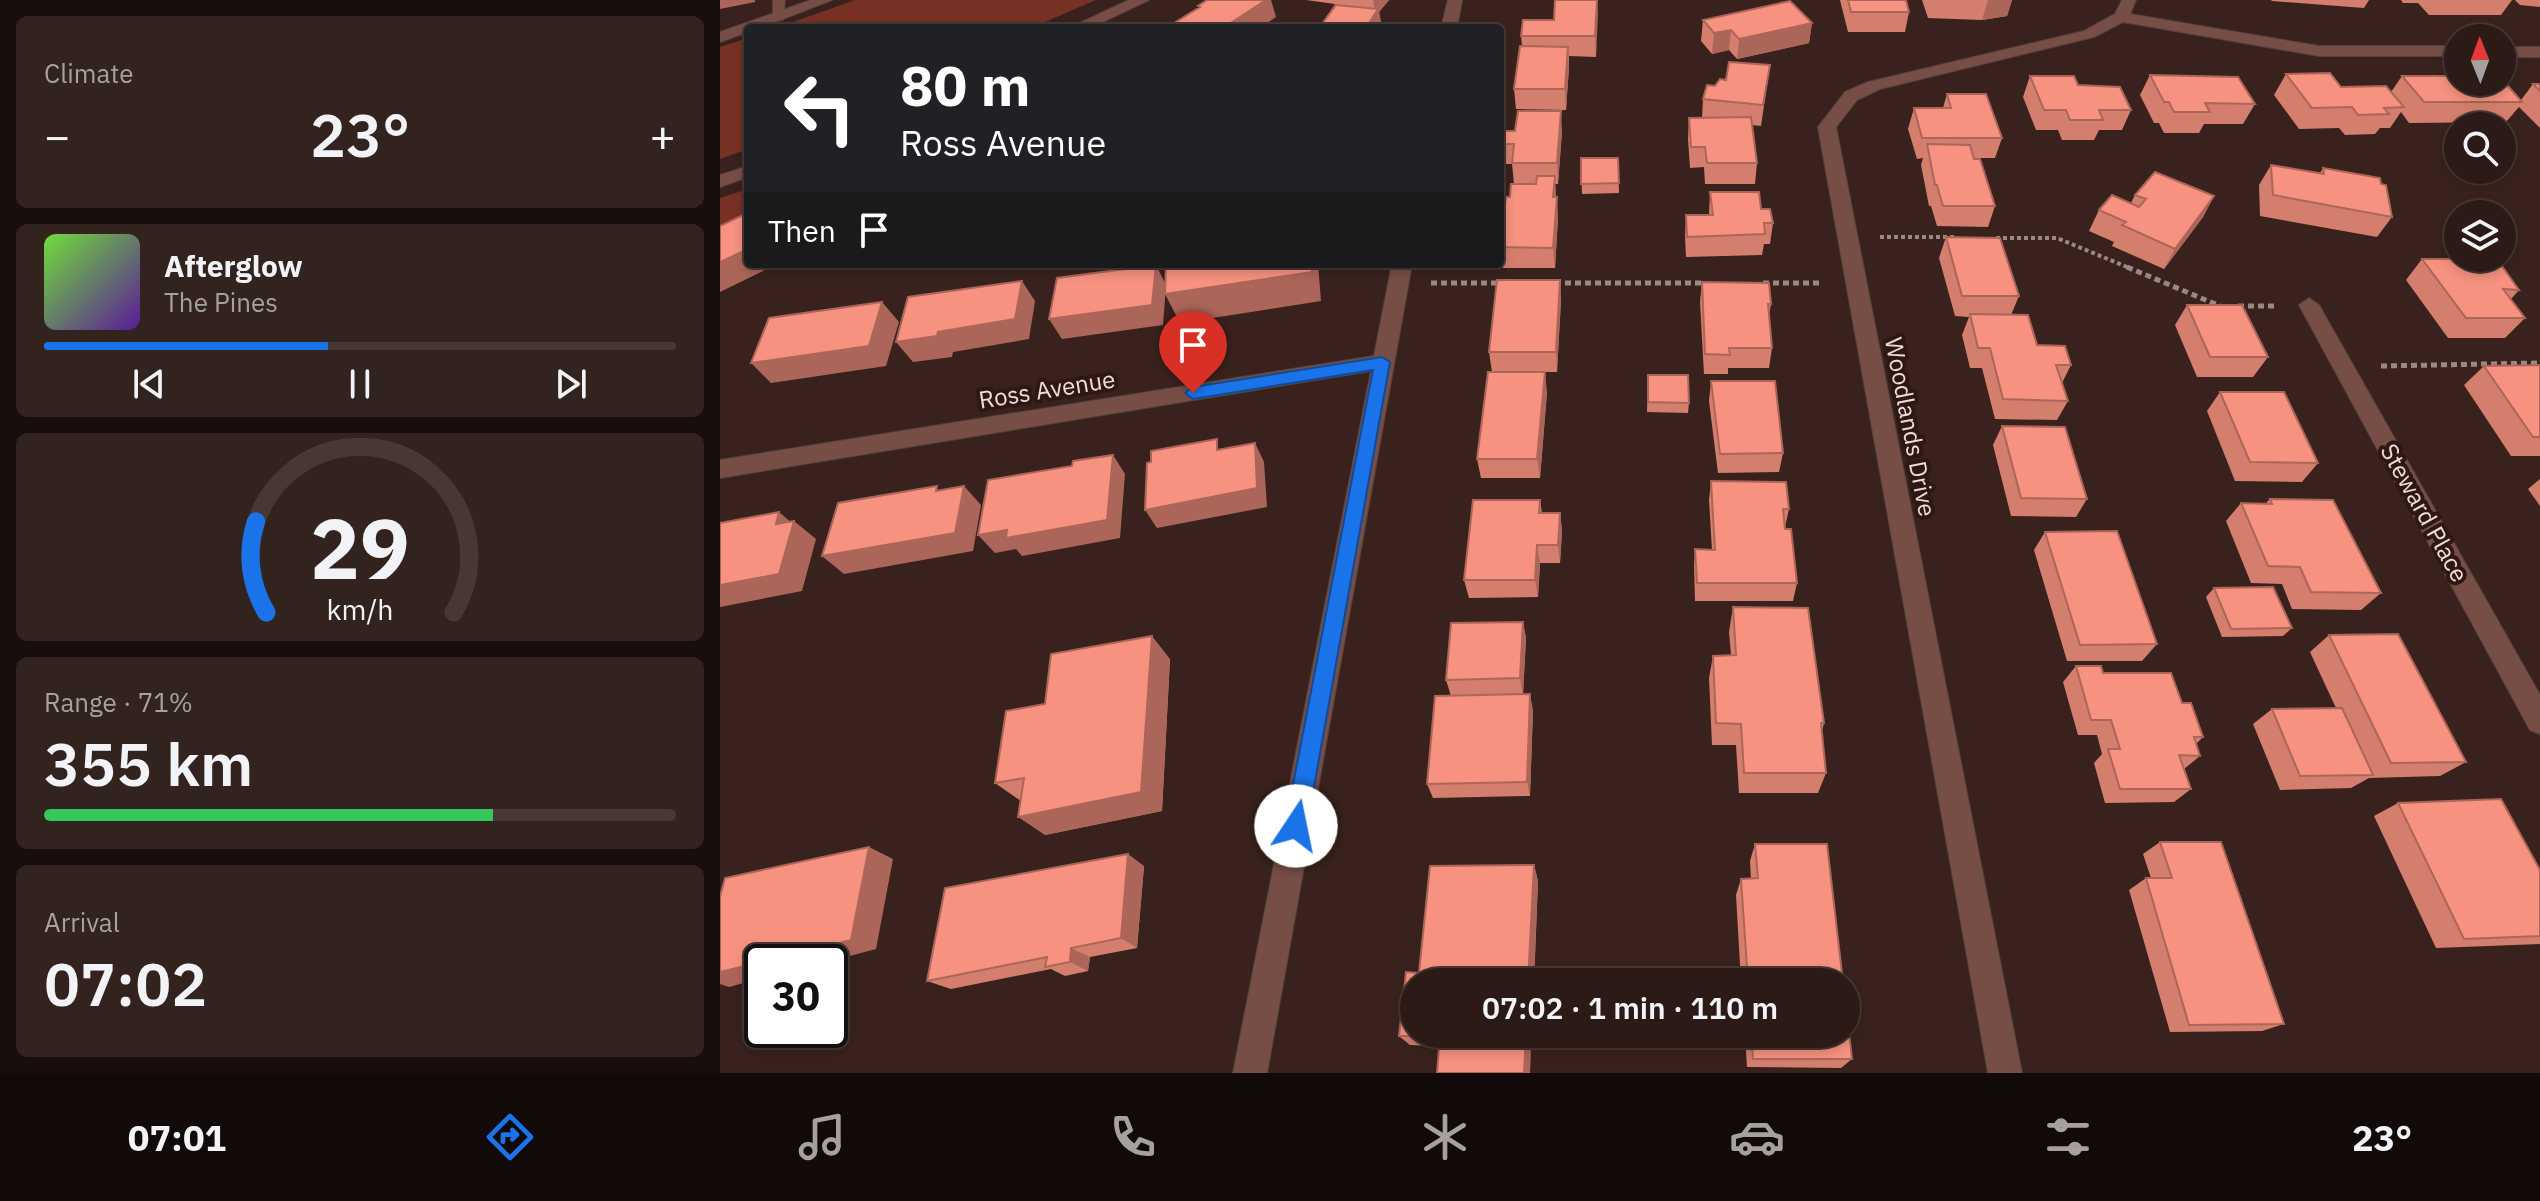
<!DOCTYPE html>
<meta charset="utf-8">
<style>
:root{--surface:#2b1a16;--page:#33231f;--text:#f1f3f6;--muted:#a6a1a1;--line:#473835;--accent:#1a73e8}
body{margin:0;font-family:"IBM Plex Sans",sans-serif;background:var(--page);color:var(--text);height:100vh;display:flex;flex-direction:column;font-size:30px;white-space:nowrap}
*{box-sizing:border-box;margin:0}
p{font-size:26px;color:var(--muted)}
.icon{flex:none;width:44px;height:44px;fill:none;stroke:currentColor;stroke-width:2;stroke-linecap:round;stroke-linejoin:round}
.map{position:relative;flex:1;overflow:hidden}
.side{display:flex;flex-direction:column;gap:16px;padding:16px;background:#180e0c;width:720px}
.side>*{flex:none}
.banner{position:absolute;left:24px;top:24px;width:760px;height:244px;border-radius:8px;box-shadow:0 4px 12px #0003,0 0 0 2px var(--line);background:#202124;color:#fff;overflow:hidden}
.needle{width:52px;rotate:359deg}
.fabs{position:absolute;left:1724px;top:24px;display:grid;gap:16px}
.fabs a{display:grid;place-items:center;width:72px;height:72px;border-radius:50%;background:var(--surface);box-shadow:0 4px 12px #0003,0 0 0 2px var(--line);font-size:40px}
.speed{position:absolute;left:24px;top:944px;display:flex;gap:16px;font-size:40px;font-weight:700;text-align:center}
.speed>*{display:grid;place-content:center;width:104px;height:104px;border-radius:50%;background:var(--surface);box-shadow:0 4px 12px #0003,0 0 0 2px var(--line);line-height:1}
.speed .limit{border:4px solid #111;border-radius:12px;background:#fff;color:#111}
.pin{position:absolute;display:grid;place-items:center;width:68px;height:68px;color:#fff;margin:-82px -34px;border-radius:50% 50% 50% 0;rotate:-45deg;box-shadow:0 0 8px #0007}
.pin .icon{rotate:45deg}
.me{position:absolute;width:88px;margin:-44px;rotate:11deg;stroke-linejoin:round;filter:drop-shadow(0 0 6px #0008)}
.turn{display:flex;align-items:center;gap:28px;height:168px;padding:0 24px;font-size:36px}
.turn .icon{width:104px;height:104px;stroke-width:2.5}
.turn b{display:block;font-size:56px;line-height:68px}
.then{display:flex;align-items:center;height:76px;padding:0 24px;background:#0003;gap:16px;font-size:30px}
.big{font-size:60px;font-weight:600;line-height:1.1}
.side .tile{flex:1;display:flex;flex-direction:column;justify-content:center;gap:12px;min-width:0;padding:0 28px;border-radius:12px;background:var(--page)}
.side .dial{align-items:center;gap:0}
.dial svg{height:208px;overflow:visible;fill:none;stroke:var(--line);stroke-width:7;stroke-linecap:round;text-anchor:middle}
.dial text{fill:var(--text);stroke:none}
.song{display:flex;align-items:center;gap:24px}
.cover{width:96px;height:96px;border-radius:12px;background:linear-gradient(135deg,hsl(100 70% 55%),hsl(270 70% 35%))}
.played{height:8px;border-radius:4px;background:linear-gradient(90deg,var(--accent) 45%,var(--line) 45%)}
.keys{display:flex;justify-content:space-around;direction:ltr}
.heat{display:flex;justify-content:space-between;align-items:center;font-size:44px;direction:ltr}
.charge{height:12px;border-radius:6px;background:linear-gradient(90deg,#34c759 71%,var(--line) 0)}
.trip{position:absolute;left:680px;top:968px;width:460px;height:80px;border-radius:40px;background:var(--surface);box-shadow:0 4px 12px #0003,0 0 0 2px var(--line);font-weight:600;line-height:80px;text-align:center}
.tabs{display:flex;height:128px;justify-content:space-around;align-items:center;background:#110a09;color:var(--muted)}
.tabs .icon{width:56px;height:56px}
.tabs .on{color:var(--accent)}
.tabs b{font-size:36px;color:var(--text)}
main{display:flex;flex:1;min-height:0}
.map>svg:first-child{display:block}
.green{fill:#773125}
.lines{fill:none;stroke-linecap:round;stroke-linejoin:round}
.lane-casing{stroke:#56403b;stroke-width:2}
.street-casing{stroke:#56403b;stroke-width:2}
.path-far1{stroke:#9b8883;stroke-width:4;stroke-dasharray:4 3;stroke-linecap:butt}
.path{stroke:#9b8883;stroke-width:5;stroke-dasharray:6 4;stroke-linecap:butt}
.lane{fill:#764e46;fill-rule:evenodd}
.street{fill:#764e46;fill-rule:evenodd}
.wall{fill:#d47e6d}
.shaded-wall{fill:#ac6659}
.building{fill:#f6927f;stroke:#ac6659;stroke-width:2}
.route{fill:#1a73e8;stroke:#114b97;stroke-width:2}
.labels{text-anchor:middle;stroke-width:8;stroke-linejoin:round;paint-order:stroke}
.street-label{font-size:24px;fill:#eededa;stroke:#2f1814}
</style>
<main>
<section class="side">
<div class="tile"><p>Climate</p>
<div class="heat"><a>−</a><b class="big">23°</b><a>+</a></div>
</div>
<div class="tile">
<div class="song"><i class="cover"></i><div><b>Afterglow</b><p>The Pines</p></div></div>
<div class="played"></div>
<div class="keys"><svg class="icon" aria-label="previous" viewBox="0 0 24 24"><path d="M18 5L8 12l10 7zM5 5v14"/></svg><svg class="icon" aria-label="pause" viewBox="0 0 24 24"><path d="M8 5v14M16 5v14"/></svg><svg class="icon" aria-label="next" viewBox="0 0 24 24"><path d="M6 5l10 7-10 7zM19 5v14"/></svg></div>
</div>
<div class="tile dial"><svg viewBox="0 0 100 80">
<path d="M14 69A42 42 0 1 1 86 69"/>
<path d="M14 69A42 42 0 0 1 10 34" stroke="#1a73e8"/>
<text x="50" y="56" font-size="32" font-weight="700">29</text>
<text x="50" y="72" font-size="11">km/h</text>
</svg></div>
<div class="tile"><p>Range · 71%</p><b class="big">355 km</b><div class="charge"></div></div>
<div class="tile"><p>Arrival</p><b class="big">07:02</b></div>
</section>
<div class="map">
<svg width="1820" height="1073" viewBox="0 0 1820 1073">
<rect width="100%" height="100%" fill="#39221d"/>
<path class="green" d="M135,0H376L311,28H56Z
M28,38V149L0,159V47Z
M28,189V225L0,238V198Z"/>
<g class="lines">
<defs>
<path id="lane" d="M53,0H65L63,20L53,17Z"/>
<path id="street" d="M91,0H112L40,28H28V32L0,42V32Z
M409,0H429L370,28H349Z
M728,0H742L737,28H721Z
M1402,0H1416L1410,14L1599,46H1738V56H1599L1403,22L1374,37L1160,89L1137,100L1116,127L1302,1073H1268L1098,127L1125,92L1148,82L1364,31L1395,14Z
M1782,47H1820V57H1782Z
M28,166V177L0,187V175Z
M672,264H692L547,1073H513L651,371L0,478V460L654,356Z
M1589,298L1599,305L1820,695V734L1810,730L1579,305Z"/>
</defs>
<use href="#lane" class="lane-casing"/>
<use href="#street" class="street-casing"/>
<path class="path-far1" d="M1160,237H1234
M1276,238H1337L1412,269"/>
<path class="path" d="M1407,267L1500,306
M711,283H781
M835,283H985
M1043,283H1101
M1518,306H1556
M1661,366L1820,363"/>
<use href="#lane" class="lane"/>
<use href="#street" class="street"/>
</g>
<path class="wall" d="M586,0H669L659,12L662,28H599L615,4Z
M877,0L876,57L849,56V67L846,110L796,109L794,89L802,46L801,36Z
M1120,0H1186L1189,12L1185,32H1128Z
M1202,0H1292L1287,16L1262,20L1208,18Z
M1551,0H1649L1644,8L1552,1Z
M1681,0H1792L1781,15H1709L1698,3H1683Z
M1795,0H1820V7L1800,5Z
M983,20L1092,23L1089,43L1017,59L1009,50L992,54L981,41Z
M1050,65L1041,126L1032,125L1037,163L1035,184H985L984,167L970,168L968,139L969,118H982L983,99L995,86L1006,80Z
M1566,74L1621,87L1671,92L1682,76L1801,100L1813,84H1820V128L1799,107L1786,122L1689,123L1681,112L1670,128H1660L1655,134L1625,135L1619,128L1579,129L1554,95Z
M1430,75L1535,104L1523,124H1484L1479,133H1444L1439,123H1434L1420,95Z
M1310,76L1358,85L1411,110L1402,130H1379L1374,140H1342L1338,130H1316L1303,97Z
M1227,94L1282,138L1275,158H1254L1275,206L1268,227L1217,226L1211,206H1209L1201,165L1203,158L1197,159L1188,129L1194,108H1223Z
M780,131H842L838,184H835L838,218L835,268H783L780,247L790,197L794,184L792,164H781Z
M861,158H898L899,193L862,194Z
M1551,165L1600,173L1603,168L1661,184L1672,217L1657,237L1540,216L1539,185Z
M990,192L1053,223L1050,244H1044L1042,255L966,257L965,236L966,215H989Z
M1415,195L1494,196L1483,217L1444,269L1392,246L1394,242L1369,231L1379,210L1411,203Z
M1226,237L1299,296L1291,315L1317,345L1351,365L1342,383L1348,401L1337,420L1275,419L1262,368H1250L1242,335L1249,317L1235,316L1219,258Z
M1702,259L1799,290L1791,299L1805,318L1785,338H1728L1686,280Z
M840,280L841,300L837,372H776L827,392L820,478H761L757,459L772,372L769,352Z
M982,282L1051,304L1049,316L1052,348L1049,368H1008V374H984L980,302Z
M1467,305L1548,357L1533,377H1477L1455,325Z
M1820,365V456H1791L1744,385L1764,366Z
M928,375L969,403L968,413L927,412Z
M991,381L1063,453L1059,472L998,473L989,401Z
M1500,392L1598,463L1582,482L1515,481L1487,411Z
M1282,426L1367,499L1356,517L1291,516L1273,445Z
M1820,479V506L1808,489Z
M991,481L1069,509L1065,527L1077,583L1073,601H975L974,567L975,549L992,550L989,500Z
M1550,499L1661,593L1641,610L1572,609L1562,584L1531,583L1506,521L1521,503H1546Z
M820,500L822,513H840L842,531L840,563H820L818,597L749,598L744,580Z
M1325,532L1437,644L1422,661H1347L1314,550Z
M1494,588L1572,628L1563,636L1502,637L1486,597Z
M1013,607L1104,723L1102,731L1106,773L1098,793H1019L1016,745H992L989,678L993,656L1011,655L1009,632Z
M803,622L806,638L803,694L731,696L726,680Z
M1609,635L1746,762L1720,776L1649,778L1631,788L1560,790L1533,724L1552,709L1616,708L1590,652Z
M450,659L442,811L325,835L301,801L275,783L325,704Z
M1356,666L1383,673L1462,703L1483,737L1476,744L1480,756L1464,769L1471,789L1454,802L1385,803L1374,763L1382,754L1377,735H1358L1343,682Z
M813,710L810,796L713,798L707,784Z
M1678,803L1820,870V944L1716,948L1654,816Z
M1440,842L1564,1024L1542,1031L1450,1032L1409,890L1426,878H1431L1423,854Z
M1035,844L1123,982H1021L1016,895L1021,879H1031L1030,861Z
M814,865L818,881L814,982H694V1034H811L810,1073H717L720,1046L690,1045L679,1036L686,972L699,973L710,866Z
M424,866L417,948L370,957L368,971L345,976L331,969L231,989L207,981Z
M1025,1034H1126L1132,1059L1121,1068L1027,1067Z"/>
<path class="shaded-wall" d="M0,0H35V2L0,9Z
M546,0H551L556,17L540,28H503Z
M653,0H669L659,12L662,28H646L655,13Z
M877,0L878,14L876,57L875,36Z
M1268,0H1292L1287,16L1262,20Z
M1092,23L1089,43L1017,59L1019,39Z
M1011,30L1009,50L992,54L994,33Z
M848,47L849,67L846,110L845,89Z
M841,111L842,131L838,184L837,163Z
M835,176L836,197H833Z
M1494,196L1483,217L1444,269L1455,249Z
M837,197L838,218L835,268L833,248Z
M28,249V264H57L0,292V262Z
M591,264H598L601,301L460,323L445,294Z
M436,265L446,285L443,325L342,339L329,319Z
M840,280L841,300L837,372L836,352Z
M302,281L315,301L309,339L233,352L232,357L193,362L176,342L218,332Z
M162,302L179,322L166,366L51,383L31,363Z
M825,372L827,392L820,478L817,459Z
M535,443L544,462L547,507L437,528L425,510Z
M393,455L405,474L400,538L302,556L296,549L275,553L258,535Z
M244,486L261,505L253,551L124,574L102,556Z
M59,512L73,524L74,521L96,539L82,591L0,607V585L56,524Z
M840,513L842,531L840,563L838,545Z
M817,545L820,563L818,597L815,580Z
M803,622L806,638L803,694L800,678Z
M432,636L450,659L442,811L325,835L298,817Z
M810,694L813,710L810,796L807,782Z
M149,847L173,859L156,949L107,962H42V978L9,987L0,984V972Z
M408,854L424,866L417,948L401,938Z
M814,865L818,881L814,982H808Z
M351,948L370,957L368,971L350,962Z
M806,1034H811L810,1073H804Z"/>
<path class="building" d="M487,0H546L503,28H446L480,7L478,6Z
M835,0H877L875,36H801L803,20H834Z
M1128,0H1186L1189,12H1131Z
M1070,1L1092,23L1019,39L1011,30L994,33L983,20Z
M616,5L658,9L646,28H599Z
M800,46L848,47L845,89H794Z
M1009,62L1050,65L1043,105L983,99L987,85L995,86L1000,79L1006,80Z
M1610,73L1621,87L1666,86L1684,107L1664,108L1669,114L1638,115L1632,107L1592,108L1566,74Z
M1430,75L1518,77L1535,104L1485,103L1490,112H1454L1449,102H1444Z
M1310,76H1354L1358,85L1400,87L1411,110H1379L1383,120H1350L1346,110H1324Z
M1682,76H1738V82H1782V79L1802,102H1704Z
M1813,84H1820V91Z
M1227,94H1266L1282,138H1202L1194,108H1231Z
M798,111H841L837,163H792L794,144H780V131H795Z
M1031,117L1037,163H987L985,147H971L969,118Z
M1207,144L1250,145L1254,159H1260L1275,206H1223L1217,185H1215Z
M861,158H898L899,183L861,184Z
M1551,165L1604,174L1603,168L1660,178L1661,184L1666,185L1672,217L1553,195Z
M1435,172L1494,196L1455,249L1402,225L1406,222L1379,210L1392,195L1419,207L1426,199L1415,195Z
M817,176H835L833,197H837L833,248L780,247L786,197H790L791,184H816Z
M990,192H1039L1041,209H1050L1053,223H1044L1045,234L967,237L966,215H993Z
M23,215L28,219V249L0,262V226Z
M1226,237L1280,238L1299,296H1242Z
M1702,259H1777L1799,290L1783,289L1805,318H1746Z
M446,264H591L592,272L445,294Z
M436,265L432,305L329,319L337,278Z
M777,280H840L836,352H769Z
M302,281L295,319L218,332L217,336L176,342L188,297Z
M982,282L1049,283L1051,304H1048L1052,348H1009L1010,355L985,354Z
M162,302L149,346L31,363L49,318Z
M1467,305H1522L1548,357H1490Z
M1250,314L1308,315L1317,345L1345,346L1351,365H1336L1348,401L1283,399L1270,348H1258Z
M1820,365V437H1813L1764,366Z
M768,372H825L817,459H757Z
M928,375H968L969,403L928,402Z
M991,381H1055L1063,453L1000,454Z
M1500,392H1564L1598,463L1530,462Z
M1282,426L1345,427L1367,499L1301,498Z
M497,439V450L535,443L537,488L425,510L427,463L431,462V451Z
M393,455L387,520L286,538L287,530L258,535L268,480L352,466L353,461Z
M991,481L1066,482L1069,509H1063L1065,529H1071L1077,583H977L975,549L995,550Z
M217,486L216,491L244,486L235,533L102,556L118,503Z
M1550,499L1613,500L1661,593L1591,592L1580,567L1548,566L1521,503L1552,504Z
M753,500H820L819,513H840L838,545H817L815,580H744Z
M59,512L56,524L74,521L59,574L0,585V523Z
M1397,531L1437,644L1360,645L1325,532Z
M1553,587L1572,628L1511,629L1494,588Z
M1013,607L1088,608L1104,723H1101L1106,773H1024L1021,724L996,723L993,656L1016,655Z
M803,622L800,678L726,680L731,623Z
M1678,634L1746,762L1671,763L1609,635Z
M432,636L421,792L298,817L304,778L275,783L286,711L325,704L331,654Z
M1356,666H1381L1383,673H1451L1462,703H1471L1483,737H1474L1480,756L1459,755L1471,789H1400L1388,749H1400L1391,720H1371Z
M810,694L807,782L707,784L715,696Z
M1622,708L1653,775L1580,776L1552,709Z
M1781,799L1820,870V936L1744,939L1678,803Z
M1440,842H1501L1564,1024L1469,1025L1426,878H1452Z
M1035,844H1107L1123,982H1028L1021,879L1038,878Z
M149,847L131,940L0,972V897L5,878Z
M408,854L401,938L351,948L350,962L325,967L327,957L207,981L225,888Z
M814,865L808,982H694V1034H806L804,1073H717L720,1036H679L686,972L699,973L710,866Z
M1126,1006L1132,1059H1033L1031,1034H1126Z"/>
<path class="route" d="M662,357L670,362L587,826L584,833L576,837L568,833L565,826L653,370L473,399L465,393L473,387Z"/>
<g class="labels">
<g class="street-label">
<text transform="translate(327 390) rotate(-9)" y="8">Ross Avenue</text>
<text transform="translate(1190 427) rotate(79)" y="8">Woodlands Drive</text>
<text transform="translate(1704 513) rotate(61)" y="8">Steward Place</text>
</g>
</g>
</svg>
<div class="fabs">
<a><svg class="needle" viewBox="-14 -14 28 28"><path d="M0-13l5 13h-10z" fill="#e53935"/><path d="M0 13l5-13h-10z" fill="#a6a1a1"/></svg></a>
<a><svg class="icon" aria-label="search" viewBox="0 0 24 24"><circle cx="10" cy="10" r="6"/><path d="M15 15l6 6"/></svg></a>
<a><svg class="icon" aria-label="layers" viewBox="0 0 24 24"><path d="M12 4l9 5-9 5-9-5zM3 14l9 5 9-5"/></svg></a>
</div>
<div class="speed"><div class="limit">30</div></div>
<div class="pin" style="left:473px;top:393px;background:#d93025"><svg class="icon" aria-label="arrive" viewBox="0 0 24 24"><path d="M6 21V4h12l-3 4 3 4H6"/></svg></div>
<svg class="me" style="left:576px;top:826px" viewBox="-20 -20 40 40"><circle r="19" fill="#fff"/><path d="M0-13L10 11 0 6-10 11z" fill="#1a73e8"/></svg>
<div class="trip">07:02 · 1 min · 110 m</div>
<div class="banner">
<div class="turn"><svg class="icon" aria-label="left" viewBox="0 0 24 24"><path d="M17 20v-9H6M10 6l-5 5 5 5"/></svg><div><b>80 m</b>Ross Avenue</div></div>
<div class="then">Then<svg class="icon" aria-label="arrive" viewBox="0 0 24 24"><path d="M6 21V4h12l-3 4 3 4H6"/></svg></div>
</div>
</div>
</main>
<nav class="tabs">
<b>07:01</b>
<svg class="icon on" aria-label="directions" viewBox="0 0 24 24"><path d="M12 3l9 9-9 9-9-9zM9 14v-3h6M13 9l2 2-2 2"/></svg>
<svg class="icon" aria-label="music" viewBox="0 0 24 24"><path d="M9 18V5l10-2v13"/><circle cx="6" cy="18" r="3"/><circle cx="16" cy="16" r="3"/></svg>
<svg class="icon" aria-label="phone" viewBox="0 0 24 24"><path d="M5 4h4l2 5-3 2q2 4 5 5l2-3 5 2v4C11 20 4 13 5 4z"/></svg>
<svg class="icon" aria-label="climate" viewBox="0 0 24 24"><path d="M12 3v18M4 7l16 10M4 17L20 7"/></svg>
<svg class="icon" aria-label="car" viewBox="0 0 24 24"><path d="M5 17H2v-5l4-1 3-4h7l3 4 3 1v5h-3M9 17h6M6 11h13"/><circle cx="7" cy="17" r="2"/><circle cx="17" cy="17" r="2"/></svg>
<svg class="icon" aria-label="filters" viewBox="0 0 24 24"><path d="M4 7h16M4 17h16"/><circle cx="9" cy="7" r="2"/><circle cx="15" cy="17" r="2"/></svg>
<b>23°</b>
</nav>
